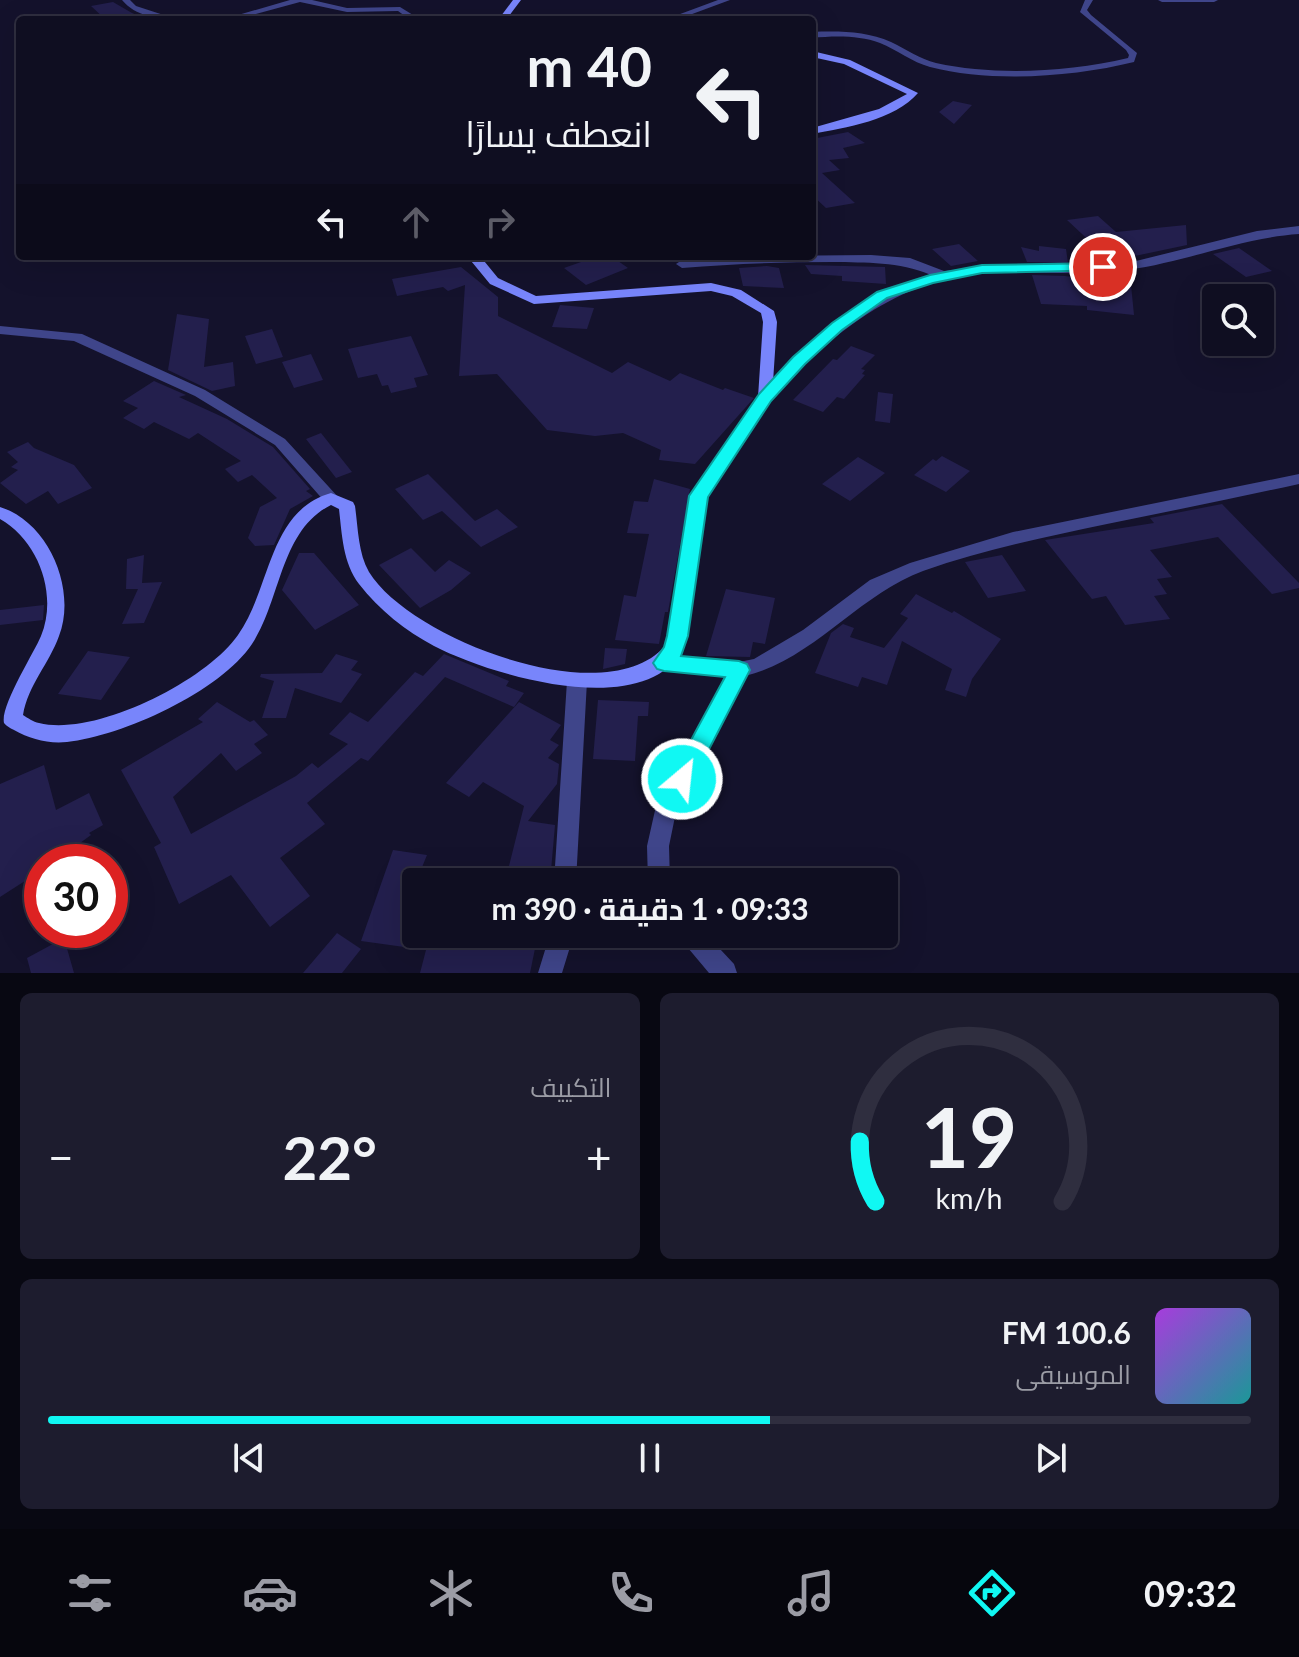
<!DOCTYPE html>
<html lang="ar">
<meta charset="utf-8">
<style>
:root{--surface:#0f0e21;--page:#1d1c2e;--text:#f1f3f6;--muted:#9b9ca5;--line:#2f2e3f;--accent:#10f8f3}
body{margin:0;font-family:Lato,Cairo,sans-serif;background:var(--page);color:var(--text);direction:rtl;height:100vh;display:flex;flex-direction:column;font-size:30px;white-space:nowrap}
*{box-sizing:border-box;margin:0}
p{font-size:26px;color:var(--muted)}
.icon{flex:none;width:44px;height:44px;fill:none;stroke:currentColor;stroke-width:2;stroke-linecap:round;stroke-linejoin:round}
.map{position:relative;height:973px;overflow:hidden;direction:ltr}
.sheet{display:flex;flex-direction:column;gap:20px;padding:20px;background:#080812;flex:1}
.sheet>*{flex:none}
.hud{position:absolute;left:16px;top:16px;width:800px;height:244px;border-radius:8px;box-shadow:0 8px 32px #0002,0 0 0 2px var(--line);direction:rtl;background:#0f0e21;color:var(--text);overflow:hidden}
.fabs{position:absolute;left:1202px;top:284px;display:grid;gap:16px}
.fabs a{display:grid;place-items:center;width:72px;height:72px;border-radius:8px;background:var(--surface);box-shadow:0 8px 32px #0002,0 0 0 2px var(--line);font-size:40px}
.speed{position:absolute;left:24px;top:844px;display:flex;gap:16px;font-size:40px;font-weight:700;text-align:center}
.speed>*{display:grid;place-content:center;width:104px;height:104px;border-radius:50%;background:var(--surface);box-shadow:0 8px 32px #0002,0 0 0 2px var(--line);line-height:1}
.speed .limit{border:12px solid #d22;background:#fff;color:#111}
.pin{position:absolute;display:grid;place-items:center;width:68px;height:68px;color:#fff;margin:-34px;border:4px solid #fff;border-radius:50%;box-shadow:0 2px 8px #0007}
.me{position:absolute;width:88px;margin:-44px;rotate:28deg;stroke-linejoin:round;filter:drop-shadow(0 0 6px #0008)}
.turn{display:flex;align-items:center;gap:28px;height:168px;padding:0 32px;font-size:36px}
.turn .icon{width:104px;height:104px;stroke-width:2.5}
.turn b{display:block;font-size:56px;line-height:68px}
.lanes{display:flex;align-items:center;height:76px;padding:0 32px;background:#0003;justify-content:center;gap:40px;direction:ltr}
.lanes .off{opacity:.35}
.big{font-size:60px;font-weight:700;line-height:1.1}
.sheet .widget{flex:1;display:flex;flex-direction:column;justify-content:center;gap:12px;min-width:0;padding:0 28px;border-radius:12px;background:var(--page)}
.sheet .dial{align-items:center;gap:0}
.dial svg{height:208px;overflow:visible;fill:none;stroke:var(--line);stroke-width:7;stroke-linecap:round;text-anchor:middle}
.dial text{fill:var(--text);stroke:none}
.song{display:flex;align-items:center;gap:24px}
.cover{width:96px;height:96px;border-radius:12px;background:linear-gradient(135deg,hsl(280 70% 55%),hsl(180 70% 35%))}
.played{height:8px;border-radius:4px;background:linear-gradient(90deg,var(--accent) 60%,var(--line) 60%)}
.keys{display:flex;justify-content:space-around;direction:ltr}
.heat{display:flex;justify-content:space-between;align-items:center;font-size:44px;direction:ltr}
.sheet .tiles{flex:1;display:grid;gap:20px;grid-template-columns:1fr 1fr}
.widget:last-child{grid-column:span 2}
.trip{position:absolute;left:402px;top:868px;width:496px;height:80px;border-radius:8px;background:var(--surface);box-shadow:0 8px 32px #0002,0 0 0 2px var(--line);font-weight:700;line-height:80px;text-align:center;direction:rtl}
.tabs{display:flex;height:128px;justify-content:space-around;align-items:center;background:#06060d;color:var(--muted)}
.tabs .icon{width:56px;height:56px}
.tabs .active{color:var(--accent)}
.tabs b{font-size:36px;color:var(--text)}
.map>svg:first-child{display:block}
.building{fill:#231f4d}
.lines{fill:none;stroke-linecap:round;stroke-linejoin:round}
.minor{fill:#3f458a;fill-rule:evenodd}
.secondary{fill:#7885fb;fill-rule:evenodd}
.route{fill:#10f8f3;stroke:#0aa19e;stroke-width:2}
</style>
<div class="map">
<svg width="1299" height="973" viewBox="0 0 1299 973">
<rect width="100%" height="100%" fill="#14122c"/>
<path class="building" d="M113,2L132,13L148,20H106L91,6Z
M953,101L972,105L954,124L939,112Z
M848,132L865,143L843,148L849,158L829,160L840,170L822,173L855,203L826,208L812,195V139Z
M1098,216L1116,232L1186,225L1187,245L1111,261L1067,220Z
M959,244L978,261L951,266L932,249Z
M1039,246L1066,249L1068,263L1027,262L1021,247L1039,251Z
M1239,248L1272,271L1246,277L1213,254Z
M598,256H611L628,268L586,285L564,268Z
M805,265L885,267L886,284L842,281V276L811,274Z
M767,266L779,268L784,288L743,286L739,268Z
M461,267L498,297V316L612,373L628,362L670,381L680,373L723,390L725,388L754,398L695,464L659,460L661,450L623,433L595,436L547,430L497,374L459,376L465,285L448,291L443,287L397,296L392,279Z
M1032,275L1065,276L1131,285L1134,315L1087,310V306L1041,304Z
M560,305L594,308L587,329L552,327Z
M177,314L209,319L204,367L233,362L235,386L212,391L168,370Z
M272,329L283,357L256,364L245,336Z
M411,336L428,375L414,378L417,387L391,393L388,385L382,386L377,374L358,378L348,349Z
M851,346L875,355L861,369L865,370L862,374L865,375L844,399L837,397L823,412L793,400L833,359L837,360Z
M311,354L323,380L294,388L282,362Z
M154,381L186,395L179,397L227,419L273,447L310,489L306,491L313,496L290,509L274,545L255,546L248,538L260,507L277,498L252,475L238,482L225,469L241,461L198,433L189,439L154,422L144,429L123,418L138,408L123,401Z
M878,392L893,394L890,423L875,421Z
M321,433L352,472L336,478L306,439Z
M28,442L34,448L74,465L92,488L58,504L48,491L26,504L0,483L18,470L11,467L18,462L7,452Z
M942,456L970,471L946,492L914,475L933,459L936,461Z
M858,457L885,473L850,501L822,484Z
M428,474L475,521L497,509L518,527L481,547L442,511L423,520L395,489Z
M654,479L690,489L668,612H665L659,644L615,640L624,595L636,597L649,534L627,533L634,501L648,502Z
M1222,504L1299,583V588L1272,594L1218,537L1150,550L1172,577L1157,579L1167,594L1154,596L1170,619L1125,625L1106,596L1092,599L1045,540L1154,523L1150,518Z
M411,548L435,572L449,560L471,573L451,590L420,608L379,565Z
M299,553H314L359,605L315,630L282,590Z
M144,555L142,583L162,582L144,623L122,624L138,589H126L127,559Z
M1002,555L1026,591L988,598L965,562Z
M726,589L775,598L765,644L753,642L750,657L706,656Z
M916,594L952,613L954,611L1001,639L972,679L966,697L945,690L952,669L902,641L887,685L862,677L858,687L815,673L831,633L843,624L854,628L850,637L884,648L908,618L900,614Z
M44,605L43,620L0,625V610Z
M605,648L627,649L625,664L603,669Z
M88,651L130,657L101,700L58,694Z
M336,654L358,661L351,670L362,674L341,703L295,688L286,718H262L274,681L260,677L261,674L322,673Z
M444,654L509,681L506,686L524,693L514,707L445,677L368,761L361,758L307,803L325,824L280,858L310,896L270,927L231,875L179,904L154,847L161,843L121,770L203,722L198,719L217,702L250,722L254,720L268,735L254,744L262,753L236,771L221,753L173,797L191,834L296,776L312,763L318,768L348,744L329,734L350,712L368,722L415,672L423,676Z
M598,700L649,702L648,716H638L635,761L593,759Z
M519,702L561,725L550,740L559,745L548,758L559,764L557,784L528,821L555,825L550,882H505L524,806L483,782L469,797L446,783Z
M44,765L56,810L89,793L103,825L89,833L91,835L54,862H42V870L0,897V784Z
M393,850L427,855L416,882V934H538L530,973H420L426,950L361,941Z
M337,933L361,949L342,973H303Z
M64,938L74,973H31L27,958Z"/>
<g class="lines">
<path class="minor" d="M122,0H130L136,6L179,20C159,20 135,16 122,0Z
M290,0H312L347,8L400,7L413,15L412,20H404L405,16L398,11L347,12L300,2L234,20H221Z
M718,0H730L676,20H664Z
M1085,0H1093L1087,10L1091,15L1137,53L1134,62C1073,77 992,83 930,67C912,62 897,50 880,43C858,35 834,36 812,38V32C839,31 866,31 891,42C906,49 920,59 936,63C996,76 1068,72 1128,58L1129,55L1126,50L1080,12Z
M1158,0H1218L1214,2H1162Z
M1299,226V234C1240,238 1186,262 1127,270C1081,277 1035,270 988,273C897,278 830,335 770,400L765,401L758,397L760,394C809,343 861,293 931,275C898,261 867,263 832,262C782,262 732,264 682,268L676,264L682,260L749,256L871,255L910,258L944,271L1003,265L1096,266L1132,262L1257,231Z
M0,326L82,334L205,390L285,439L339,498L331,503L325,502L275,445L195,396L74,341L0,334Z
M1299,474V484C1235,498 1171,511 1107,524C1045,537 983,550 923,571C858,595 814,659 745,676L677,807L669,846L670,882H648L647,846L656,806L726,676L664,670L657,668L655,663L657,658L664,656L739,662L754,659L803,630L870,580L910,563L1013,532Z
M577,673L584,676L587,681L576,882H554L567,681L570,676Z
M550,934H574L562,973H538Z
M679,934H706L734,964L737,973H709L683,942Z"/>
<path class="secondary" d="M513,0H521L506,20H498Z
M812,51L850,60L918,93C895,120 845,128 812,134V128L879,109L907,94L844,64L812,57Z
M467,256H480L498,278L536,296L711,283L741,290L774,311L777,322L772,397L707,496L683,649C644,722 490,675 434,646C406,631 379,610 359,584C343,563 342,535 339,509L331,505C280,530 281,601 252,644C220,692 122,736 67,742C48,744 30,739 14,730C12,729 6,726 4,723C0,706 34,653 41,636C58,595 39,541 0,519V507C49,522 77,590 59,636C49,664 28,685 23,715C28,718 33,722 39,723C95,737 206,681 238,635C271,589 268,511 331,493L353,502L355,506C358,527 358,553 369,572C410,639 606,714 665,646L691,496L758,397L763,322L761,313L732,296L711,291L534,304L490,284Z"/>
</g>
<path class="route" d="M1103,263L1108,264V270L982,273L933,283L887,298L842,330L805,364L771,401L708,497L688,636L681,656L739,661L747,664L750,670L690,786L682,789L673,786L670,779L725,677L664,671L657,669L653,663L664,647L667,636L689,496L759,394L793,357L832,323L877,292L930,275L982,265Z"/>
</svg>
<div class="fabs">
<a><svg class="icon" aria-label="search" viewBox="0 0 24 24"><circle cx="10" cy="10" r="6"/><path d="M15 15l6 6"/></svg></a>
</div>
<div class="speed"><div class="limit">30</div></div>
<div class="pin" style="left:1103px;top:267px;background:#d93025"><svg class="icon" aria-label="arrive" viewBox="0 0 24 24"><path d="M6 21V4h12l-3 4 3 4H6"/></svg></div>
<svg class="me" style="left:682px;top:779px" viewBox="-20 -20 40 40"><circle r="17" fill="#10f8f3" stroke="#fff" stroke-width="3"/><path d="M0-11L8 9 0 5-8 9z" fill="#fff"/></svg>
<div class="trip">09:33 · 1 دقيقة · 390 m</div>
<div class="hud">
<div class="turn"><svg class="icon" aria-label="left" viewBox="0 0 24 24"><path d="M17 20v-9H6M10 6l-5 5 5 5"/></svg><div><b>40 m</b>انعطف يسارًا</div></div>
<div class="lanes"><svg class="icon" aria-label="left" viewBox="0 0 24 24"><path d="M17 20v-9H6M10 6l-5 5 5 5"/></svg><svg class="icon off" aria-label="ahead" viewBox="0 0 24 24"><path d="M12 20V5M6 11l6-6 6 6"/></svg><svg class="icon off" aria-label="right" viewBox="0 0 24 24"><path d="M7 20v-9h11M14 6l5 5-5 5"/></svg></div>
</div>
</div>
<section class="sheet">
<div class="tiles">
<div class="widget dial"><svg viewBox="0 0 100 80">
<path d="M14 69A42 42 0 1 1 86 69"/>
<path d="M14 69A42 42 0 0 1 8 46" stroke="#10f8f3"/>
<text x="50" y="56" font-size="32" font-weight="700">19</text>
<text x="50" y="72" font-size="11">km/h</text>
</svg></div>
<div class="widget"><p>التكييف</p>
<div class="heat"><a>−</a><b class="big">22°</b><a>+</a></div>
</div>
<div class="widget">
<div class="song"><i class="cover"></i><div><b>100.6 FM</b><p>الموسيقى</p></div></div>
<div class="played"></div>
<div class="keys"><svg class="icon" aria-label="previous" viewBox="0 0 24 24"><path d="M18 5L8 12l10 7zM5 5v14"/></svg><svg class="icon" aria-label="pause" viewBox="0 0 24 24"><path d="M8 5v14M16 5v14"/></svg><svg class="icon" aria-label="next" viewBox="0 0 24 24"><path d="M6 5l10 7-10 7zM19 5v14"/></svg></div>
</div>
</div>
</section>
<nav class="tabs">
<b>09:32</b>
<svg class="icon active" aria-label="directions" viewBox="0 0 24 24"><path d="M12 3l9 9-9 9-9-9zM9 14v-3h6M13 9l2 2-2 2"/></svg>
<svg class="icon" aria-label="music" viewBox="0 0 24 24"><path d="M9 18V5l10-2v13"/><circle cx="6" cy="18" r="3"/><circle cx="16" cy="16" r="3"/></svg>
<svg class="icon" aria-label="phone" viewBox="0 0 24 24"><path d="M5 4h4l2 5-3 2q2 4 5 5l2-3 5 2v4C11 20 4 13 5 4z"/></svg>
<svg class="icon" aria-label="climate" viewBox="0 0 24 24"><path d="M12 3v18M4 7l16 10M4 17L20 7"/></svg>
<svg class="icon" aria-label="car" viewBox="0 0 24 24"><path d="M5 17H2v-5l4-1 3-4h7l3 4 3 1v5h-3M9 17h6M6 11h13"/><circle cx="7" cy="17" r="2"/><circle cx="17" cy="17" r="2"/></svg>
<svg class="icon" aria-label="filters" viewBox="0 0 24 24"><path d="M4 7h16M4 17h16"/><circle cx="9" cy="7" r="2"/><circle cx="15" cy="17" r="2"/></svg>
</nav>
